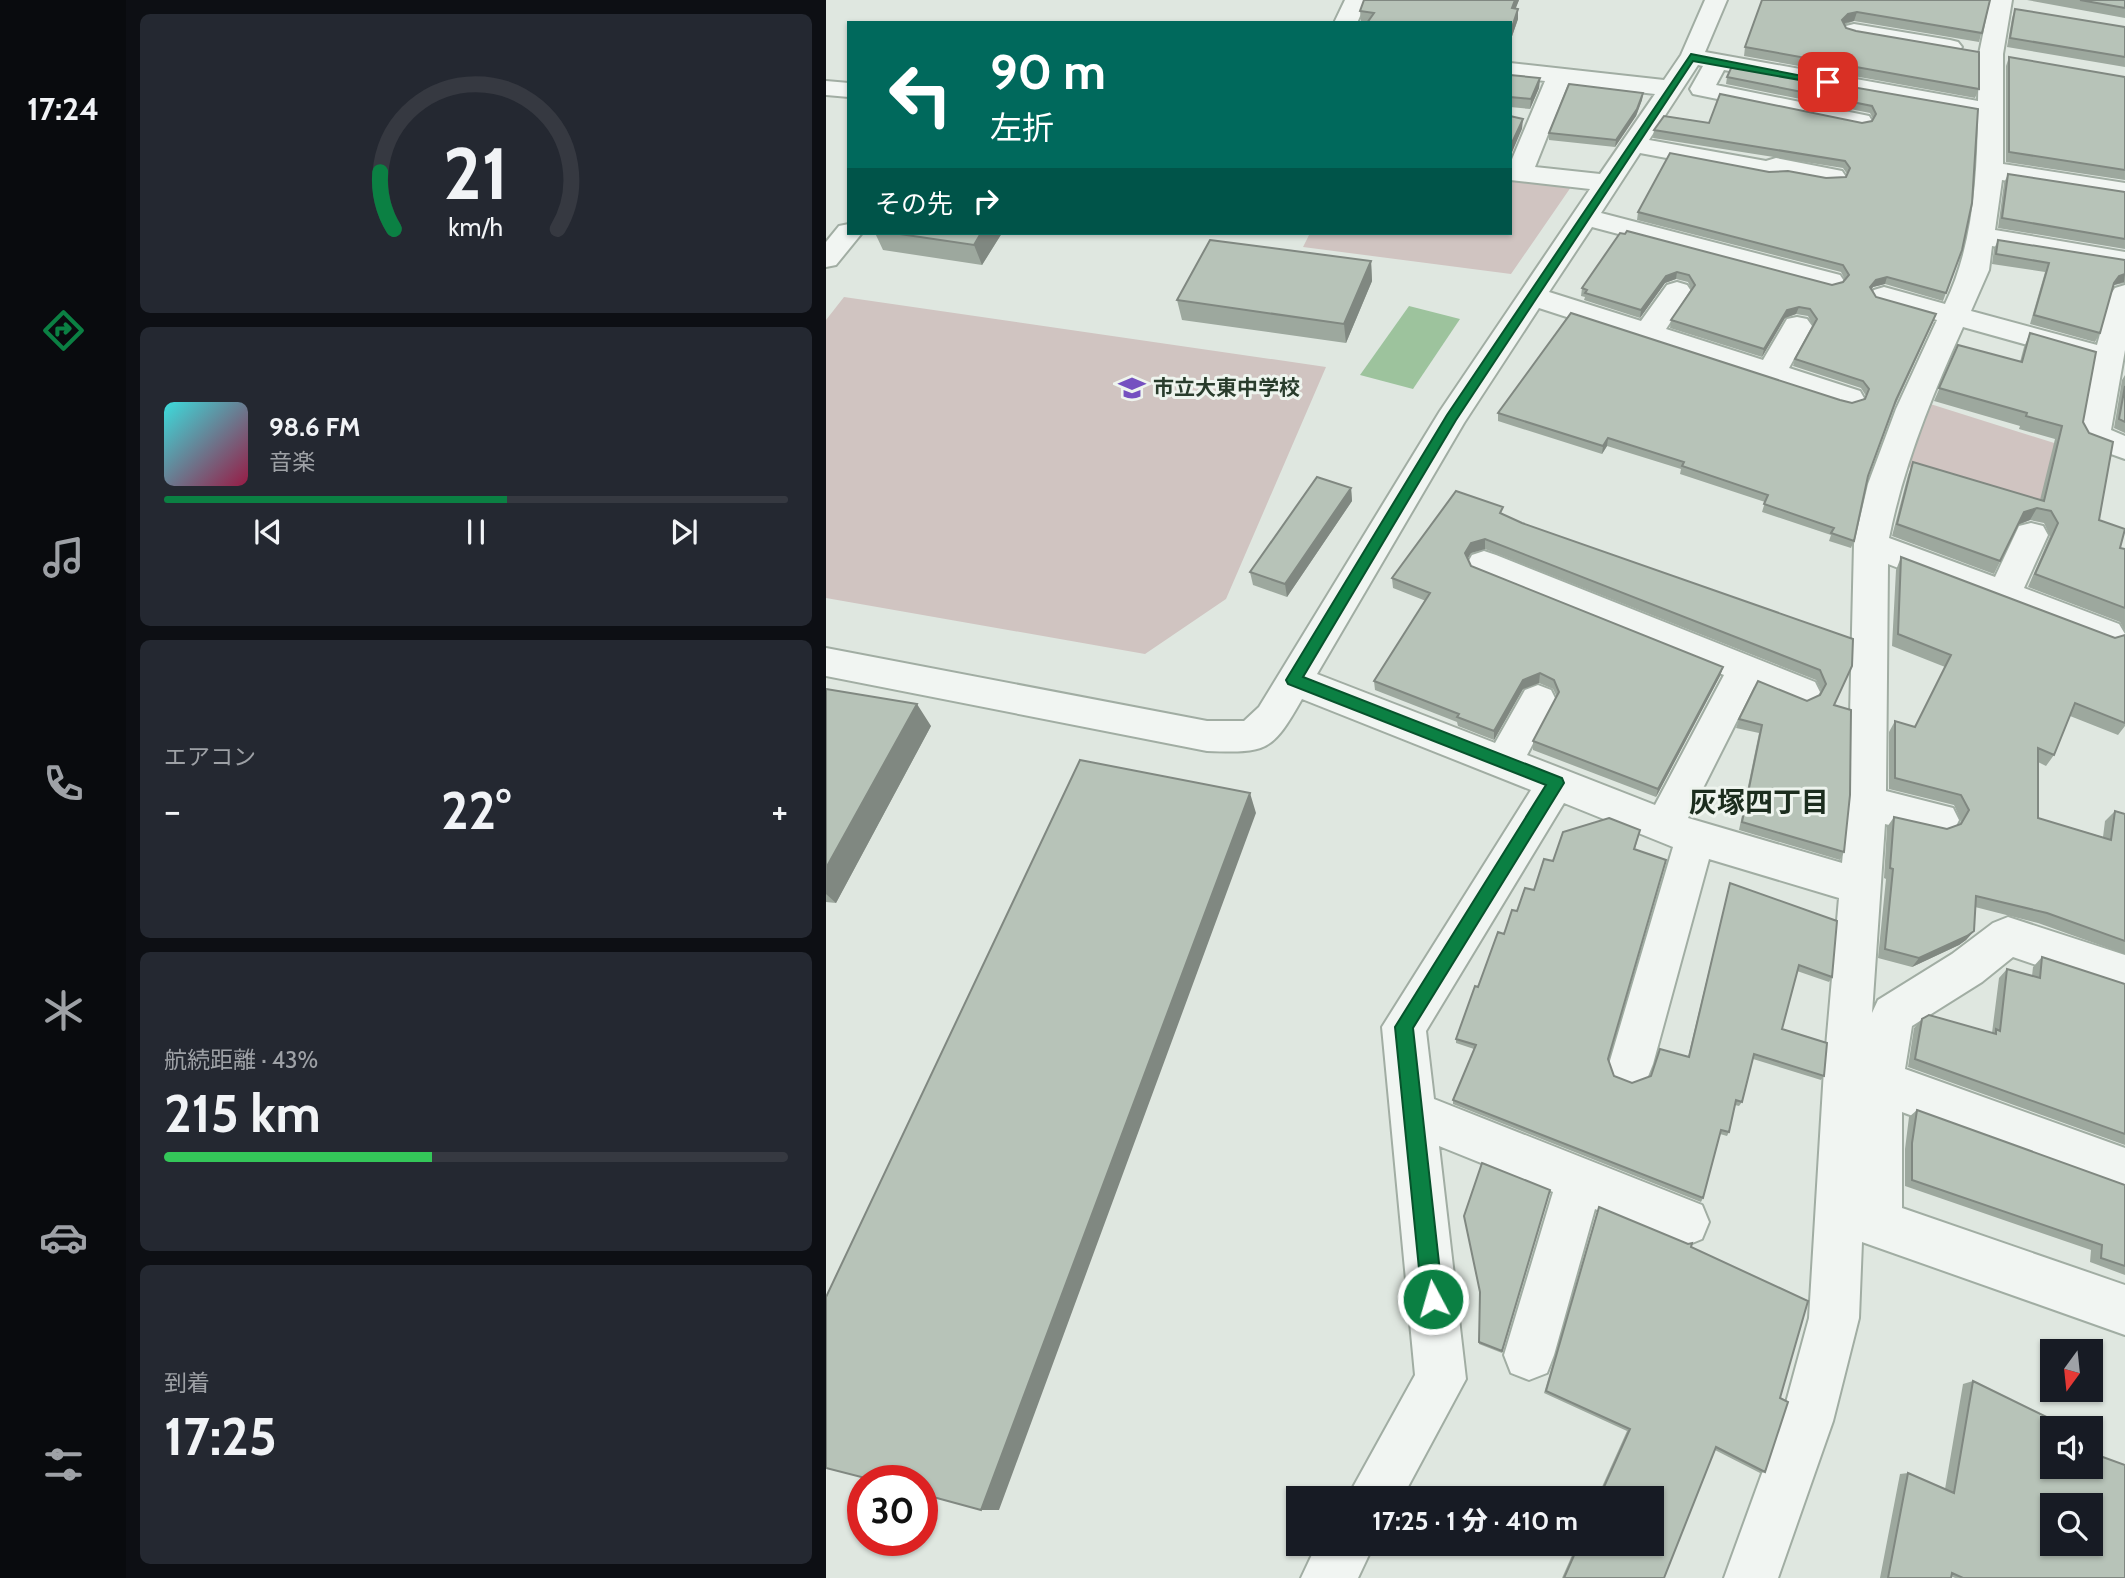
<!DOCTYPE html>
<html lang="ja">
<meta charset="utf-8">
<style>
:root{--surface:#171b24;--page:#242831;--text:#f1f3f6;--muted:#9ea1a6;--line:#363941;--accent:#0b8043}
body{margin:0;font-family:Cabin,"Noto Sans JP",sans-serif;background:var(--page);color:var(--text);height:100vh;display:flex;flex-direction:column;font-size:26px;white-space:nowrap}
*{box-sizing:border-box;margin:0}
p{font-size:23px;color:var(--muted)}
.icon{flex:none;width:38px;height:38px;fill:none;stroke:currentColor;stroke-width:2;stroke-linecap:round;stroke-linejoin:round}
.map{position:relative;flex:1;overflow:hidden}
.panel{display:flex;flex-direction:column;gap:14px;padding:14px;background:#0d0f14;width:700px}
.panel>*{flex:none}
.guide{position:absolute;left:21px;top:21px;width:665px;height:214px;border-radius:0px;box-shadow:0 2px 5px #0004;background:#00695c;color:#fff;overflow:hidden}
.needle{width:46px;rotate:195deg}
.buttons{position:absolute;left:1214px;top:1339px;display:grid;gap:14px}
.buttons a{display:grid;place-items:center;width:63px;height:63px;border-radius:0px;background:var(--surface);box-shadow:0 2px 5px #0004;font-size:35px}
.speed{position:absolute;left:21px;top:1465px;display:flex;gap:14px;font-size:35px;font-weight:700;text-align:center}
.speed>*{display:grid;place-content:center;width:91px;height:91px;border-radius:50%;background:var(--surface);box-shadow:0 2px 5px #0004;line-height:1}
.speed .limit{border:10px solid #d22;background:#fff;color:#111}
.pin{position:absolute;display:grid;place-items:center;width:60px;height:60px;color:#fff;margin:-30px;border-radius:14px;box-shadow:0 4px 10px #0006}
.me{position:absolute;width:77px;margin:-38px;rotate:354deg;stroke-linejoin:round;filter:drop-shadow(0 0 5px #0008)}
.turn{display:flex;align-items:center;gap:24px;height:147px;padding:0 28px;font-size:32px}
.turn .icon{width:91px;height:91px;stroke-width:2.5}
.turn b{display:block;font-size:49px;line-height:60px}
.then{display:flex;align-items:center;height:66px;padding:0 28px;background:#0003;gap:14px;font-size:26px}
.big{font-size:52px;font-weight:800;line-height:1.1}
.panel .card{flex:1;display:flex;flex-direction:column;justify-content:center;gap:10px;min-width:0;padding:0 24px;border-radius:10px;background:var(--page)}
.panel .dial{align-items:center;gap:0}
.dial svg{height:182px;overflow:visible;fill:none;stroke:var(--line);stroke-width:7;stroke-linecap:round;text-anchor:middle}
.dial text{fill:var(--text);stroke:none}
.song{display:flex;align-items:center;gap:21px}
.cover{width:84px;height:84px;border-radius:10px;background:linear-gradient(135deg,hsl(180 70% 55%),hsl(340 70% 35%))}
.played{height:7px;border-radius:4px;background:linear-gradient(90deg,var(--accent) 55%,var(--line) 55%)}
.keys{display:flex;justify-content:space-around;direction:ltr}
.heat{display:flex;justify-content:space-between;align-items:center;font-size:38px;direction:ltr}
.charge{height:10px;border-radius:5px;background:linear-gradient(90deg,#34c759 43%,var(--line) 0)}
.trip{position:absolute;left:460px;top:1486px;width:378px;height:70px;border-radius:0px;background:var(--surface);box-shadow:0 2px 5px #0004;font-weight:800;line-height:70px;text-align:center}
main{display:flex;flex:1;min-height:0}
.tabs{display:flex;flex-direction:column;width:126px;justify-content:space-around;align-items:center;background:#090b0e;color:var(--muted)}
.tabs .icon{width:49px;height:49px}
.tabs .active{color:var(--accent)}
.tabs b{font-size:32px;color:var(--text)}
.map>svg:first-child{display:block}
.green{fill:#d0c4c1}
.water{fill:#9dc39d}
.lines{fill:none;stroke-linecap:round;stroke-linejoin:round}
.minor-casing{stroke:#a1ada3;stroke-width:4}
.minor{fill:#f1f5f2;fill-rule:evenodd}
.wall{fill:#9da89e}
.shaded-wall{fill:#808881}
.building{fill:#b7c3b8;stroke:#808881;stroke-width:2;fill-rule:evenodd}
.route{fill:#0b8043;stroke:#07532c;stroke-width:2}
.labels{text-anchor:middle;stroke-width:6;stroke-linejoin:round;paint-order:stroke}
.far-poi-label{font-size:21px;font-weight:bold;fill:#293c2c;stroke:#eef4ee;text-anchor:start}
.neighbourhood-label{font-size:28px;font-weight:bold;fill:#1c2d1e;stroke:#eef4ee}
</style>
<main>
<nav class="tabs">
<b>17:24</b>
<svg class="icon active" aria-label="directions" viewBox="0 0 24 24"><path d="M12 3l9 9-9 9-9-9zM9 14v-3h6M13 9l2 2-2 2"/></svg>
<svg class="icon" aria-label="music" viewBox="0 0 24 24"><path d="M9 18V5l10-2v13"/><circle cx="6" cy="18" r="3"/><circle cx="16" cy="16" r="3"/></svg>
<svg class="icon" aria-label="phone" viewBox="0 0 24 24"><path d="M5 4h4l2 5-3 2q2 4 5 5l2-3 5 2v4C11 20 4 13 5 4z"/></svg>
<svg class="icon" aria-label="climate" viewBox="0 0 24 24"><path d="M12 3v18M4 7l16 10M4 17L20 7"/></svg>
<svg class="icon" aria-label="car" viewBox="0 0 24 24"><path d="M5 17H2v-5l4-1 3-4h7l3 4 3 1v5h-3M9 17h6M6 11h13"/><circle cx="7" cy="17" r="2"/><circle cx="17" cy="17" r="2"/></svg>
<svg class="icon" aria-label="filters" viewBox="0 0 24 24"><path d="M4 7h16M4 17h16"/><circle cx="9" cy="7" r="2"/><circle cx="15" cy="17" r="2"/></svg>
</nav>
<section class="panel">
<div class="card dial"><svg viewBox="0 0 100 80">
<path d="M14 69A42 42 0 1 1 86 69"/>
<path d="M14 69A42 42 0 0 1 8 44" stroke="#0b8043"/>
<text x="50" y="56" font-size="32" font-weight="700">21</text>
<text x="50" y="72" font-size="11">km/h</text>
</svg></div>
<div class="card">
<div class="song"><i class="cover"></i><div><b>98.6 FM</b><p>音楽</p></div></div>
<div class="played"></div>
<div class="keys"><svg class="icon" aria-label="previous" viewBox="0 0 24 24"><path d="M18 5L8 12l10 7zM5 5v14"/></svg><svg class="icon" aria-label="pause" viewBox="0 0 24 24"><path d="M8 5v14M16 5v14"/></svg><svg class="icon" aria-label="next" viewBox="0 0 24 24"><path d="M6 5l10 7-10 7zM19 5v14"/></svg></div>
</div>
<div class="card"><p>エアコン</p>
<div class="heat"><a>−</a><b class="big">22°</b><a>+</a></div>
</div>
<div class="card"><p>航続距離 · 43%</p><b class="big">215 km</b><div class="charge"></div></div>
<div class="card"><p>到着</p><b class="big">17:25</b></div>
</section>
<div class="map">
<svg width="1299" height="1578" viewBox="0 0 1299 1578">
<rect width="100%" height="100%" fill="#dfe7e0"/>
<path class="green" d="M684,179L745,187L685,274L477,247L484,233H684Z
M18,297L500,367L400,599L319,654L0,598V320Z
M1098,402L1282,460L1205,508L1074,464Z"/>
<path class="water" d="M583,306L634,319L587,389L534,375Z"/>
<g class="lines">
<defs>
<path id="minor" d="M519,0H541L531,23H508Z
M879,0H901L879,52L1152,101L1153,54L1164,0H1186L1177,54V164L1299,183V199L1176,180L1169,230L1299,252V268L1166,246L1163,270L1145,311L1271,345L1285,294L1289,288L1299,285V350L1285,430L1299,436V459L1257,444L1252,436L1266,363L1137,327C1106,396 1078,463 1063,538L1169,577L1193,526L1205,523L1217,526L1222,535L1198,588L1293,624L1299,634L1293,644L1281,648L1062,564L1060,791L1127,808L1133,820L1127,832L1113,837L1059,824L1046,1013L1052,1000L1126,954L1167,923L1182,917L1299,955V995L1187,957L1156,982L1086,1026L1079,1069L1299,1148V1194L1076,1112V1208L1299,1285V1335L1036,1242L1033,1318L1007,1421L952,1578H898L955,1421L983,1318L998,1070L1013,898L883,859L827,1064L821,1079L805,1085L789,1079L783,1064L847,847L738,803L600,1031L608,1099L876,1205L883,1222L876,1239L859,1246L769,1209L728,1355L721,1373L703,1380L685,1373L678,1355L727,1192L613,1146L640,1379L576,1498H521L589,1375L556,1027L705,790L476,699C446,752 441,753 381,751L0,676V648L381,721H418L433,707L614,411L764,189L684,180V164L719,81L684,77V63L838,80L855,55ZM872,65L877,66L864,89L867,94L1034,128L1043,126L1046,121L1043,116L890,85L898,70L1152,115C1151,179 1147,246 1119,304L1058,287L1048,290L1044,296L1048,302L1111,320L1070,409L1042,484L1028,544L1022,803L1016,863L862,818L928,687L976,707L989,702L994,692L989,682L670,555L658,551L646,555L641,564L646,573L898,675L829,805L701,755L730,700L725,690L712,685L699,690L669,743L491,674L638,423L713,308L1012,405L1023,408L1034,405L1038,398L1034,391L963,368L986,326L981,319L971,317L961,319L937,360L840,329L865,291L861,285L851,282L841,285L815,321L723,292L766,227L1004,290L1014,287L1018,281L1014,275L775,213L814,153L942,177C967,171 992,189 1016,183L1020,177L1016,171L950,158L940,161L823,140ZM742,84L829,94L774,174L709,167Z
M1028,24L1124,40L1132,42L1136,47L1132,52L1124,54L1020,36L1016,31L1020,26Z
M0,81L23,83V97L0,95Z
M23,224V233H36L10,265L0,267V242L13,226Z
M491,1544H548L532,1578H475Z"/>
</defs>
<use href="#minor" class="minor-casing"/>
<use href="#minor" class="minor"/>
</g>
<path class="wall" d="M538,0H693L689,9H692V19L684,42V23L535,21L534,11Z
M936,0H1164L1153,42L1028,21L1018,25L1020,28L1153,89L1149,98L918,56L919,47Z
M1201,0H1299V18Z
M1189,9L1299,27V67L1181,47L1186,18Z
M1183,57L1299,77V180L1180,162V66Z
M684,75L714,78L713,88L704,109L684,107Z
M901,77L1152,109L1136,250L1117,301L1059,284L1047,287L1046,289L1050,297L1107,322L1068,408L1042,476L1028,541L1025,548L1003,541L1005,535L936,512L939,502L854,474L855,469L781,446L776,454L672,421V413L1014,400L1026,403L1039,399L1040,396L1035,388L967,366L969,359L987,326L982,316L970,314L959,318L936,357L844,328L845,320L865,289L862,282L850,279L839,283L814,318L758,300L759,297L755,296L756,288L794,233L1006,285L1017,282L1019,280L1015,272L811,220L812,212L943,172L1000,178L1020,177L1021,174L1017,168L827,138L828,130L883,123H1036L1046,121L1047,119L1044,113L900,84Z
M817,93L816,100L810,116L789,147L723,140V133Z
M1182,174L1299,192V249L1172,228L1178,183Z
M49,233H176L156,265L57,250Z
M1172,240L1299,260V283L1288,285L1286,288L1274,333L1269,342L1204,324L1219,272L1166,264L1168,249Z
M545,261L546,281L520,343L356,320L351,300Z
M1204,333L1257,422L1273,520L1294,548L1299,549V631L1294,622L1202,587L1224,536L1218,523L1204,520L1192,525L1168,574L1066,536L1082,475L1087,462L1214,500L1229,439L1193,429L1194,426L1108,401L1132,345L1194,362L1198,347Z
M1299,375V433L1288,428L1296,380Z
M525,488L526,501L461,597L427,585L424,572Z
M677,515L696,523L1027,639L1008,705L1018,852L1014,860L913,830L933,733L910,728L913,719L981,701L994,695L996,692L990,680L659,549L645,553L641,559L645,566L897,667L894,676L830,797L707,750V741L731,697L727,689L713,683L697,689L668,740L632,726L631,722L549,690L548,681L600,601L567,588L566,578Z
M1075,557L1289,638L1299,635V726L1292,735L1244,716L1228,755L1220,766L1212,762V818L1277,837L1279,821L1289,811L1299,814V954L1212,923L1149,907L1148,931L1140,940L1133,945L1086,967L1052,958L1060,879L1058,878L1061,827L1068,817L1121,829L1133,825L1135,821L1128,805L1063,789V732L1069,721L1089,727L1119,667L1066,646L1070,570Z
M0,689L105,726L10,903L0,902Z
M814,830L809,849L782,1059L788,1076L806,1083L825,1076L862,1057L904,883L1006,977L1003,982L971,971L956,1029L998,1076L995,1080L927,1059L916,1102L913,1106L909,1105L903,1132L901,1136L894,1134L877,1198L875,1202L627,1104V1100L648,1049L630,1043V1039L652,987L678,934L691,911L708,890L727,861Z
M1216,957L1299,984V1145L1082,1067L1088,1028L1096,1019L1166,1033L1173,978L1181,969L1206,976L1207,967Z
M1091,1110L1299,1185V1275L1264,1262L1265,1250L1079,1186V1149L1083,1117Z
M724,1190L676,1353L653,1344L654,1294Z
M771,1213L865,1247L954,1398L939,1472L934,1473L889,1450L838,1578H736L751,1544H826V1498H771L801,1431L718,1393Z
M1147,1381L1274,1456L1299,1578H1129L1125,1576V1578H1054L1074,1474L1082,1473L1119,1489L1137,1384Z"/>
<path class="shaded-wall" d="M689,0H693L686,18V8Z
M692,9V19L684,42V33Z
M1031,12L1028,21L1019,23L1014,29L1016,20L1022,14Z
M714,78L713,88L704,109L705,99Z
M817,93L816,100L810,116L789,147L790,140Z
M697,119L696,129L684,157V147Z
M155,233H176L156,265L148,245Z
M545,261L546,281L520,343L518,324Z
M851,272L850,279L839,283L814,318L815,310L840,276Z
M1299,274L1298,282L1288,285L1283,293L1293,276Z
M1061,277L1059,284L1047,287L1042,295L1044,287L1050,280Z
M973,307L970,314L959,318L936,357L938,349L961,310Z
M782,438L781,446L776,454L777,446Z
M525,488L526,501L461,597L459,584Z
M1211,508L1204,520L1191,525L1198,512Z
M659,539V549L645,553L639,563V553L645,543Z
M897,667L894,676L830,797L832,789Z
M714,673L713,683L697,689L668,740V731L697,680Z
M91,704L105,726L10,903L0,894V868Z
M424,793L430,813L173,1510H155Z
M1148,931L1140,940L1133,945L1086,967L1093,958Z"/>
<path class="building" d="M538,0H689L686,8L692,9L684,33V23H541L548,13L534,11Z
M936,0H1164L1156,33L1031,12L1022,14L1016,20L1020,28L1030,31L1153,52V89L919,47Z
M1254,0H1299V8Z
M1189,9L1299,27V57L1184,38Z
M1183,57L1299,77V170L1183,152Z
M906,66L1152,109L1146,203L1136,250L1120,293L1061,277L1050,280L1044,287L1050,297L1110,314L1070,400L1042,476L1028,541L1005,533L1008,528L938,504L942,495L856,466L858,462L782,438L777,446L672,413L745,313L1014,400L1026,403L1039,399L1043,389L1037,381L969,359L991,319L984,309L973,307L961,310L938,349L845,320L869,285L863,275L851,272L840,276L815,310L759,293L761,290L756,288L794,233L799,234L801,231L1006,285L1017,282L1023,275L1017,265L812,212L844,153L943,172L962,171L1000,178L1020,177L1024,168L1019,161L828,130L838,116L883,123L894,94L1036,123L1046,121L1050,114L1046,106L901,77Z
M684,75L714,78L705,99L684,97Z
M743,84L817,93L811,109L790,140L723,133Z
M684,116L697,119L684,147Z
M1182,174L1299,192V239L1176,218Z
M67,233H155L148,245Z
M384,240L545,261L518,324L351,300Z
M1172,240L1299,260V274L1293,276L1288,283L1274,333L1208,315L1223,263L1170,254Z
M1204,333L1270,352L1257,422L1263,433L1287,442L1273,520L1299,529L1294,548L1299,549V608L1209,574L1232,523L1225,511L1211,508L1198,512L1174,561L1071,524L1087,462L1218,501L1236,426L1200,416L1201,413L1113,388L1132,345L1196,362Z
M1299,386V422L1293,419Z
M491,477L525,488L459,584L424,572Z
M630,491L677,507L674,513L696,523L1027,639L1026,666L1008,705L1025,710L1024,795L1018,852L916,822L936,725L913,719L932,681L981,701L994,695L1000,684L994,670L659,539L645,543L639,553L645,566L897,667L832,789L707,741L733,692L728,680L714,673L697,680L668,731L631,717L633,714L548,681L604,593L566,578Z
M1075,557L1289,638L1299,635V723L1249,703L1228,755L1212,748V818L1285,840L1289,811L1299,814V941L1221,913L1150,896L1148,931L1141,936L1093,958L1059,949L1067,869L1064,868L1068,817L1121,829L1135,824L1143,810L1135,795L1069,778V721L1089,727L1125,655L1072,634Z
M0,689L91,704L0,868Z
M254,760L424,793L155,1510L96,1494V1480H47L0,1468V1297Z
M783,818L814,830L808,849L840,860L782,1059L788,1076L806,1083L825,1076L834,1049L863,1057L904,883L1011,921L1006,977L973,965L956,1029L1001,1043L998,1076L928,1054L916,1102L910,1100L903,1132L895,1130L877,1198L627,1100L650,1045L630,1039L649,986L652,987L672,932L678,934L686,910L691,911L699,888L708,890L718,859L727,861L737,832Z
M1216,957L1299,984V1134L1089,1059L1096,1019L1103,1015L1170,1034V1029L1174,1031L1181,969L1214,978Z
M1091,1110L1299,1185V1266L1275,1258L1276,1245L1086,1180V1143Z
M656,1163L724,1190L676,1351L653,1342L654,1292L638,1216Z
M773,1207L862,1244L866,1243L865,1247L982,1301L954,1398L962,1402L939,1472L890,1447L838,1578H738L753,1544H826V1498H773L804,1429L720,1391Z
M1147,1381L1243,1428H1227V1466H1265V1439L1275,1444L1274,1456L1299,1465V1578H1137L1126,1573L1125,1578H1062L1082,1473L1128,1493ZM1227,1505H1265V1544H1227Z"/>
<path class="route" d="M865,54L1007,82L1002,85L867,61L630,420L477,677L736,778L738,783L587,1028L617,1299L614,1306L607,1309L599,1306L596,1299L569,1027L720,785L462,684L460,680L621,415Z"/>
<defs>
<symbol id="school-bare" viewBox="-9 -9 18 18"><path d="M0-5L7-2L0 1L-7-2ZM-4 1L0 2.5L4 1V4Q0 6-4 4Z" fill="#7550c0" stroke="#eef4ee" stroke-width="2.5" paint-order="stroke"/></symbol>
</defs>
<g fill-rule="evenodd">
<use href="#school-bare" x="287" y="369" width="38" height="38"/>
</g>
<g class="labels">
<g class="far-poi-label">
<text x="327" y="395">市立大東中学校</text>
</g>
<g class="neighbourhood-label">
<text x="933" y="812">灰塚四丁目</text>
</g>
</g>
</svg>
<div class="buttons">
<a><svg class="needle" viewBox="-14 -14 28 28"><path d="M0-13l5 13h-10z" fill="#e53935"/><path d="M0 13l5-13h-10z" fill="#9ea1a6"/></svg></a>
<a><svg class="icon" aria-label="sound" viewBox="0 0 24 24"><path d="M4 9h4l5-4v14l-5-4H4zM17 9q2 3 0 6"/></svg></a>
<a><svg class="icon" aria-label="search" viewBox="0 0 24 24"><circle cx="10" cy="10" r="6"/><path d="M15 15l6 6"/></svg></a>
</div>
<div class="speed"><div class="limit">30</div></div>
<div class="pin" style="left:1002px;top:82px;background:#d93025"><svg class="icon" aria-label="arrive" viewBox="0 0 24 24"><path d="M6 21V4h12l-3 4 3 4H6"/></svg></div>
<svg class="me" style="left:607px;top:1299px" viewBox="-20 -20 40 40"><circle r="17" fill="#0b8043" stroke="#fff" stroke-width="3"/><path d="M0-11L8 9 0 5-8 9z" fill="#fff"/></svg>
<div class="trip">17:25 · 1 分 · 410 m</div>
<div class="guide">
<div class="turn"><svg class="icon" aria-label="left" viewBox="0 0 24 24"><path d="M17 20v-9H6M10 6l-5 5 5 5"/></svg><div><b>90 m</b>左折</div></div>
<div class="then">その先<svg class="icon" aria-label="right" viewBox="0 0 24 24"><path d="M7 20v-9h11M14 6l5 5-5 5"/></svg></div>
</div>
</div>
</main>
